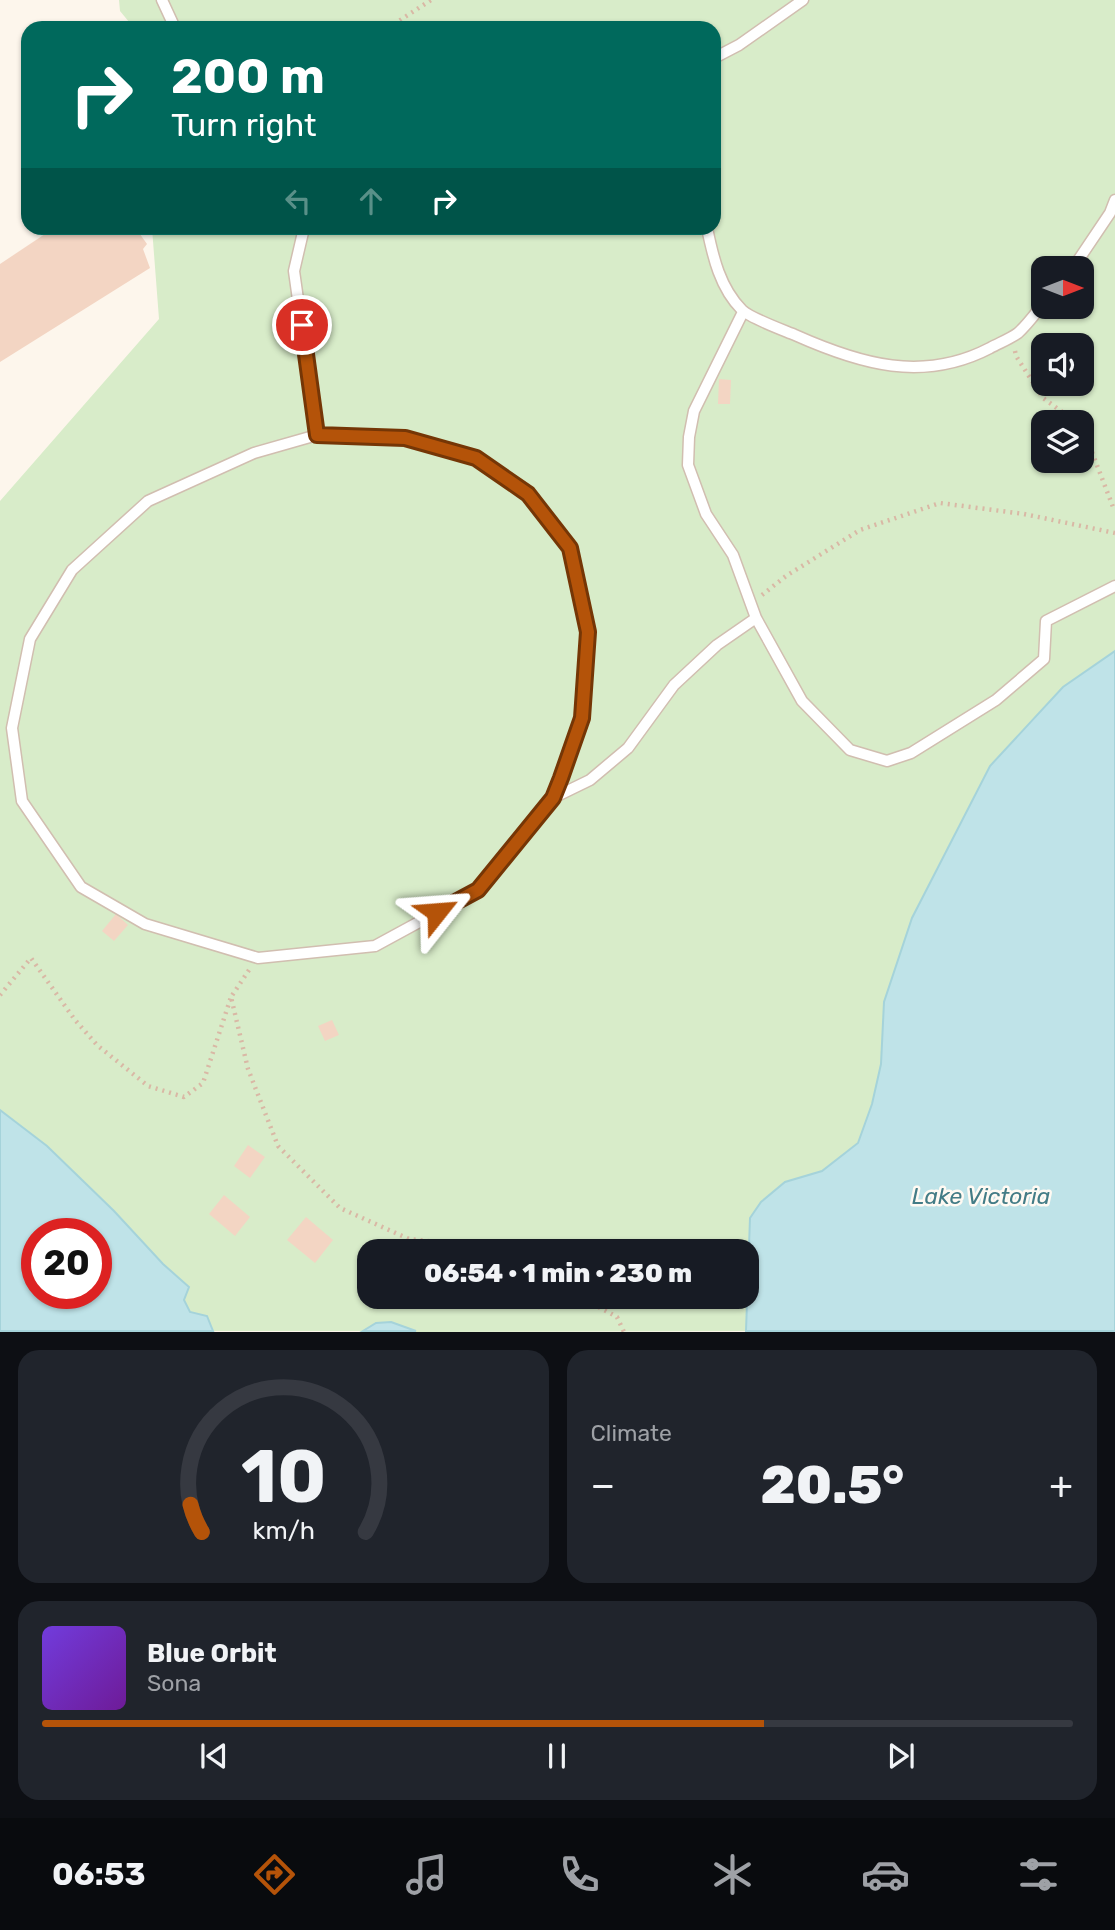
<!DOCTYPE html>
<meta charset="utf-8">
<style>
:root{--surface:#171b24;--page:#20242c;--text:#f1f3f6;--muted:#9ea1a6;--line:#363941;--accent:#b45309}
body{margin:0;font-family:Rubik,sans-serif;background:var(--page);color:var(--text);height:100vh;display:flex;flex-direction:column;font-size:26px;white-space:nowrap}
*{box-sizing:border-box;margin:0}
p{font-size:23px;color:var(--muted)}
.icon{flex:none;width:38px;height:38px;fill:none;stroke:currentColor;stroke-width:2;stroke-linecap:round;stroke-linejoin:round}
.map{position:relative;height:1332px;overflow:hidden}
.side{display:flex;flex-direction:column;gap:18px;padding:18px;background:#0d0f14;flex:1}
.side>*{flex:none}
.top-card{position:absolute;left:21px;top:21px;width:700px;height:214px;border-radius:21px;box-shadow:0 2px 5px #0004;background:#00695c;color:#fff;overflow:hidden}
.needle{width:46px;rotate:90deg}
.controls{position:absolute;left:1031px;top:256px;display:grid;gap:14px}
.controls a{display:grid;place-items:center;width:63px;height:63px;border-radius:14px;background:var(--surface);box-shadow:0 2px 5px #0004;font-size:35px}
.speed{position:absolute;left:21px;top:1218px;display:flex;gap:14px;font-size:35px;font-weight:700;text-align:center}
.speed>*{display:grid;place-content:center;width:91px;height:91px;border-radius:50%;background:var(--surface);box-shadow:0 2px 5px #0004;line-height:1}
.speed .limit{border:10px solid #d22;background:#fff;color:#111}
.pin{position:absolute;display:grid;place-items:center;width:60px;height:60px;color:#fff;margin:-30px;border:4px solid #fff;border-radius:50%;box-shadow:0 2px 7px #0007}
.me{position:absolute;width:77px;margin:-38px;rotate:62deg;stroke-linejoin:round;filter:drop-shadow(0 0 5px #0008)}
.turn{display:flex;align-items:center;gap:24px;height:147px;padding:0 35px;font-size:32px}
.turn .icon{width:91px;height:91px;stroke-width:2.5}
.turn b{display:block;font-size:49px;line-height:60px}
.lanes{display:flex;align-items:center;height:66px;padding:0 35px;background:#0003;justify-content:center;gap:35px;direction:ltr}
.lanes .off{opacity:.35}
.big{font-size:52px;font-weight:800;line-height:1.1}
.side .widget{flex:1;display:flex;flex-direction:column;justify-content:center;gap:10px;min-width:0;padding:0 24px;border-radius:21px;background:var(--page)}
.side .dial{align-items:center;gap:0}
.dial svg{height:182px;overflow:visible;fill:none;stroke:var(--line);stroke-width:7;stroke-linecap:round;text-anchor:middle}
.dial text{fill:var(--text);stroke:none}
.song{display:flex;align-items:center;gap:21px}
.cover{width:84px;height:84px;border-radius:10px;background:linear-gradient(135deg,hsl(260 70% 55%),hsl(280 70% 35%))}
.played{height:7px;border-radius:4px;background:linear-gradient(90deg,var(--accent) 70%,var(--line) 70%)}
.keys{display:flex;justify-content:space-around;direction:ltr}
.heat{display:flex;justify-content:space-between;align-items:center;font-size:38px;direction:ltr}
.side .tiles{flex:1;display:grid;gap:18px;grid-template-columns:1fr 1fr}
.widget:last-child{grid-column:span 2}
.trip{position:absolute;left:357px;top:1239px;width:402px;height:70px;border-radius:21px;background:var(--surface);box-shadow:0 2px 5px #0004;font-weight:800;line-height:70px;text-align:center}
.dock{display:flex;height:112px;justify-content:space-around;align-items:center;background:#090b0e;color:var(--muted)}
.dock .icon{width:49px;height:49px}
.dock .on{color:var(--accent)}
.dock b{font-size:32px;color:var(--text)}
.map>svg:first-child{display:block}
.green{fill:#d8ecc9;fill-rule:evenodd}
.water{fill:#bfe3e8;stroke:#a5d3da;stroke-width:2;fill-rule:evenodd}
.building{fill:#f3d5c3}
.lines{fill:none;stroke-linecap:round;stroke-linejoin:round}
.service-casing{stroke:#d1beb0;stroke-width:13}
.path{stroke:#d9b8a5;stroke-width:4.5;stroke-dasharray:2 5;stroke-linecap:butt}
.service{stroke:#fff;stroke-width:10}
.route-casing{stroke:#753606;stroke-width:18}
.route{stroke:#b45309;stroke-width:12}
.labels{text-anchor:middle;stroke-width:5;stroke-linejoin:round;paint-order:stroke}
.water-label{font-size:23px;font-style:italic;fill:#437c86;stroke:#fffaf3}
</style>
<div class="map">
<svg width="1115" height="1332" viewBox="0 0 1115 1332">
<rect width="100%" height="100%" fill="#fdf6ec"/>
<path class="green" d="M119,0H1115V651L1063,687L990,767L912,918L884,1002L881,1064L872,1104L858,1143L822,1171L785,1182L748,1254L749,1290L746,1331L416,1332L410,1329L367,1328L363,1331H213L207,1316L190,1312L184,1300L189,1287L163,1264L114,1211L47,1146L0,1110V501L159,319L152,228H714V28H134L120,11ZM1043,268H1082V306H1043ZM1043,345H1082V383H1043ZM1043,422H1082V460H1043ZM369,1251H747V1297H369Z"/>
<path class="water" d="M1115,651V1331H746L750,1218L761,1202L785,1182L822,1171L858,1143L872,1104L881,1064L884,1002L912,918L990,766L1063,687Z
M0,1110L47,1146L114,1211L163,1264L189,1287L184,1300L190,1312L207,1316L213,1331H0ZM37,1234H96V1293H37Z
M391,1322L416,1331H363L376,1323Z"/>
<path class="building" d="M54,228H141L137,230L147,244L143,249L150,268L0,362V264Z
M719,379L731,380L730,404H718Z
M116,914L128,925L114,941L102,931Z
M332,1020L339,1035L325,1041L318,1026Z
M248,1145L265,1157L250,1178L234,1166Z
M224,1195L250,1217L235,1236L209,1214Z
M306,1217L333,1240L315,1263L287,1240Z"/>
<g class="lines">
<defs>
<path id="service" d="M162,0L175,28
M714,58L739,45L803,0
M304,228L294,271L317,435
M707,228C713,257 720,288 742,310C750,318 783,330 795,335C860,364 923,383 990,348C999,343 1010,339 1018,333C1027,325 1035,314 1043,304
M1073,268L1110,213L1115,200
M743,312L694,411L689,437L688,465L706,514L733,555L756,618
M553,798L582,718L588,632L570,548L528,493L476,458L405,437L317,435L254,453L148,501L72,570L30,639L12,728L22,801L81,887L145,924L258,958L375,946L478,890L553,798L590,780L628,748L674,685L717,645L756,618L802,701L850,750L887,761L911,753L996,700L1044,659L1046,621L1115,586"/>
</defs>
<use href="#service" class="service-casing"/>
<path class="path" d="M388,28L431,0
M1015,351L1016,356L1043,398L1076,422
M1082,426L1113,507L1115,508
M762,595L786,576L860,530L940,503L1024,514L1115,533
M249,970L231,997L248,1069L278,1146L340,1208L409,1239L491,1248L497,1251
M0,995L31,958L75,1020L97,1045L148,1086L184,1097L203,1083L231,997
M580,1297L617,1317L624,1332"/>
<use href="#service" class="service"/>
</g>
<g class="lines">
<defs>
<path id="route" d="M302,325L317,435L405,438L476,458L528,494L570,548L588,632L582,718L561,778L553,798L478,890L437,912"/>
</defs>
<use href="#route" class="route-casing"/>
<use href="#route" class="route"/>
</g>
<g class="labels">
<g class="water-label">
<text x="981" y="1204">Lake Victoria</text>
</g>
</g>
</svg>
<div class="controls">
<a><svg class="needle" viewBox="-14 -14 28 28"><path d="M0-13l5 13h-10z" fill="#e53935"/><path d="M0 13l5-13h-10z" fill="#9ea1a6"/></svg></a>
<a><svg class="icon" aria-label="sound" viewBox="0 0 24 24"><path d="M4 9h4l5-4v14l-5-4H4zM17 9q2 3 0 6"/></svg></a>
<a><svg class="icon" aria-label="layers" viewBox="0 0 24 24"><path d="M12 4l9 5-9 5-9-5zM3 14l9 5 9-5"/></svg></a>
</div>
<div class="speed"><div class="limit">20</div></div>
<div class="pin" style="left:302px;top:325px;background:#d93025"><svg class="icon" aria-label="arrive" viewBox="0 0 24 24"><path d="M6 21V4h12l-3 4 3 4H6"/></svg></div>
<svg class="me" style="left:437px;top:912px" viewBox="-20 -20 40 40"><path d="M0-17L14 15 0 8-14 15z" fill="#b45309" stroke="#fff" stroke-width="4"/></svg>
<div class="trip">06:54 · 1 min · 230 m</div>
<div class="top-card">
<div class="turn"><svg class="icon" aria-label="right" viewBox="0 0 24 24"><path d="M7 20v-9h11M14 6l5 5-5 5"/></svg><div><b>200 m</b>Turn right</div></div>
<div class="lanes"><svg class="icon off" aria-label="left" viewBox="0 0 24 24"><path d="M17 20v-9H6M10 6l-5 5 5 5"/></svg><svg class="icon off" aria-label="ahead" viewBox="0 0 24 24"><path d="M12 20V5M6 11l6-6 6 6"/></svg><svg class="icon" aria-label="right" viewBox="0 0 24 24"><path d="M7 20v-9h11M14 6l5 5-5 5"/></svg></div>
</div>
</div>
<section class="side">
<div class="tiles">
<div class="widget dial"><svg viewBox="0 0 100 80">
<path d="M14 69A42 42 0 1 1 86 69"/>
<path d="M14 69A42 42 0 0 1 9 57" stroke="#b45309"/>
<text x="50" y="56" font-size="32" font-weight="700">10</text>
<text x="50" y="72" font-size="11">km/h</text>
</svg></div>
<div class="widget"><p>Climate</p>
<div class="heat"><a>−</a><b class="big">20.5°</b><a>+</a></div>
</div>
<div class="widget">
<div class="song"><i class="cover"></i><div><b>Blue Orbit</b><p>Sona</p></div></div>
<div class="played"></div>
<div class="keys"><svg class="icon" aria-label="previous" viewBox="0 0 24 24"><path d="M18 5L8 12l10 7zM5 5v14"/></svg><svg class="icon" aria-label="pause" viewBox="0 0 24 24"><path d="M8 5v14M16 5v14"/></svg><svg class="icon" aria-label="next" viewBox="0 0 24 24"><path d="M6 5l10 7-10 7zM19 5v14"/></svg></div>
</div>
</div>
</section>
<nav class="dock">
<b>06:53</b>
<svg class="icon on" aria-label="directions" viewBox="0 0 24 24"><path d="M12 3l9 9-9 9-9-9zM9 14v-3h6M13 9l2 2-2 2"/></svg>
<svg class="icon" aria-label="music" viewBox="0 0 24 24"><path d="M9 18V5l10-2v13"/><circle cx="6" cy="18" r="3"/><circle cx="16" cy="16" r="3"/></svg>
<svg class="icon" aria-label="phone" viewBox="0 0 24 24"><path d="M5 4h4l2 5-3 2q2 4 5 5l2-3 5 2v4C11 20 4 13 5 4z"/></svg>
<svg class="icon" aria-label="climate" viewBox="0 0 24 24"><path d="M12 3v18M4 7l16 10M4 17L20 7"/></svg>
<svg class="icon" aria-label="car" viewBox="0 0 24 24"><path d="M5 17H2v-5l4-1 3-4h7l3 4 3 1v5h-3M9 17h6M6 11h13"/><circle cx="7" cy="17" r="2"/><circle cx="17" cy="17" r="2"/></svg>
<svg class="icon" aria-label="filters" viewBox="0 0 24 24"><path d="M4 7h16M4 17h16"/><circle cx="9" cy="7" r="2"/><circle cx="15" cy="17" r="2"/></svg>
</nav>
